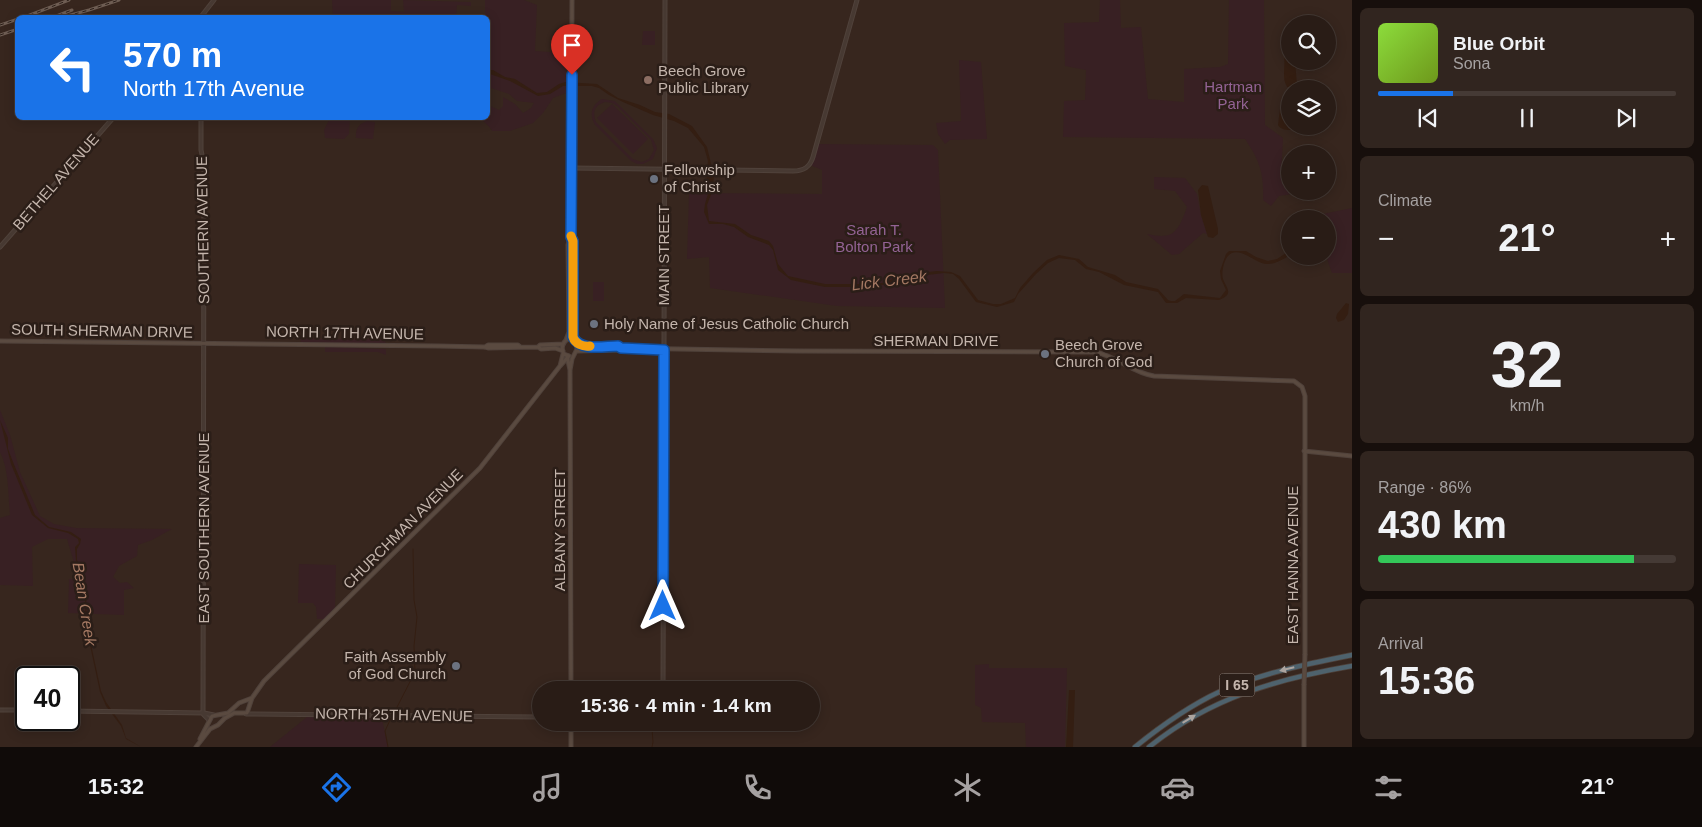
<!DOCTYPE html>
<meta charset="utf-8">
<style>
:root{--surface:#291c16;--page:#31251f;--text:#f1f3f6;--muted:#a5a1a1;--line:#453a35;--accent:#1a73e8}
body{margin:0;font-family:Helvetica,sans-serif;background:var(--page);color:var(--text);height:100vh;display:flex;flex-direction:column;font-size:19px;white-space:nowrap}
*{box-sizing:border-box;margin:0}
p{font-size:16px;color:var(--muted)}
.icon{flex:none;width:28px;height:28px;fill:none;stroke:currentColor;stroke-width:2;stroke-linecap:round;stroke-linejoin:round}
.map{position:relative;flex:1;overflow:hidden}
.details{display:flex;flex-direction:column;gap:8px;padding:8px;background:#170f0c;width:350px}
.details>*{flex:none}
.guide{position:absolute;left:15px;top:15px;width:475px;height:105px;border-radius:8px;box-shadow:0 2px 12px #0003,0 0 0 1px var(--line);background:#1a73e8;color:#fff;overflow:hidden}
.fabs{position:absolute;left:1281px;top:15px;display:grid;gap:10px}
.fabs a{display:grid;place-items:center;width:55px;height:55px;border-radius:50%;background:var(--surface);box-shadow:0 2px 12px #0003,0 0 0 1px var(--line);font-size:25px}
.speed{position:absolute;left:15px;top:666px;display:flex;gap:10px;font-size:25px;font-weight:700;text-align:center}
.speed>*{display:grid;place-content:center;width:65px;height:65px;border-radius:50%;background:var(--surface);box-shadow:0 2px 12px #0003,0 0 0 1px var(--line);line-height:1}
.speed .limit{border:2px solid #111;border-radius:8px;background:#fff;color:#111}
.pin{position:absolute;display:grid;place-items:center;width:42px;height:42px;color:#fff;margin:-51px -21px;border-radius:50% 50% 50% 0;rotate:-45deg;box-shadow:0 0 5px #0007}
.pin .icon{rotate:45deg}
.me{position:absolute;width:55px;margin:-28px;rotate:0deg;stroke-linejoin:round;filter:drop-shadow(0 0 4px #0008)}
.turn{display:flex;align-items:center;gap:18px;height:105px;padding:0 25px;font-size:22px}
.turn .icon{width:65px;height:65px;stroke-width:2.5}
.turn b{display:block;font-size:35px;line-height:42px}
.big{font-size:38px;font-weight:700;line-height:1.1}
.details .card{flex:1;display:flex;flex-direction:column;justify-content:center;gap:8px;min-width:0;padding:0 18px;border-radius:8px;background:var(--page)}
.details .dial{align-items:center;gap:0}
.dial b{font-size:65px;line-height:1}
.song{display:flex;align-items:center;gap:15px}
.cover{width:60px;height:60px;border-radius:8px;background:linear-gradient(135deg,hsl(90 70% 55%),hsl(80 70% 35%))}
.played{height:5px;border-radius:2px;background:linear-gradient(90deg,var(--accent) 25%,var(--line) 25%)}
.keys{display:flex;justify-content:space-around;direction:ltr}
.heat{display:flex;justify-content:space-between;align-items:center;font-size:28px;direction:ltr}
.charge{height:8px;border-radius:4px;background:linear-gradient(90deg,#34c759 86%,var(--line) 0)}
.trip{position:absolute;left:532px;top:681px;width:288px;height:50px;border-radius:25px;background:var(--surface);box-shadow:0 2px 12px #0003,0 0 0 1px var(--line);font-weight:700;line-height:50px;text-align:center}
.dock{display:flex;height:80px;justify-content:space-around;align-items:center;background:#100b09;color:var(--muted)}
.dock .icon{width:35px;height:35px}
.dock .current{color:var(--accent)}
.dock b{font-size:22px;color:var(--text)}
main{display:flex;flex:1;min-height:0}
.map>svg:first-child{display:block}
.green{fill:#382023;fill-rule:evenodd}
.water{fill:#341e12}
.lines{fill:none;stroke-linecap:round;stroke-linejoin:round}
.stream{stroke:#341e12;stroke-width:1}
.tertiary-casing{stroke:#50423b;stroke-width:5}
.secondary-casing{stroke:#50423b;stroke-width:5}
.motorway-casing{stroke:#4e413a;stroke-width:6}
.tertiary{stroke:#473932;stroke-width:3}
.secondary{stroke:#5a4a40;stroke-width:3}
.motorway{stroke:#4e626d;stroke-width:4.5}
.rail-casing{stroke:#6e5d53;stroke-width:3}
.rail{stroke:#2b1e18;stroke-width:1;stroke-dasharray:4;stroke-linecap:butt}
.secondary-bridge-casing{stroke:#50423b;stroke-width:5;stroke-linecap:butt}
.secondary-bridge{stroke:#5a4a40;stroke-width:3}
.oneway{fill:#aca49f}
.route-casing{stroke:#114b97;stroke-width:12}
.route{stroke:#1a73e8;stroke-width:9}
.slow{stroke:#f59e0b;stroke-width:9}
.education-dot{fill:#8d6e63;stroke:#2b1e18;stroke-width:2}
.worship-dot{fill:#6b7280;stroke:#2b1e18;stroke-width:2}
.labels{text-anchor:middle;stroke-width:5;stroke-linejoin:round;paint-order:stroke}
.shield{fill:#2b1e18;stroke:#968880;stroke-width:1}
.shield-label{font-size:14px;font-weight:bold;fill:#c4b5ac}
.poi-label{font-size:15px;fill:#c4b5ac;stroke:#2b1e18;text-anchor:start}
.park-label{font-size:15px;fill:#946395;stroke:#2b1e18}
.street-label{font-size:15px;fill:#c4b5ac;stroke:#2b1e18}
.water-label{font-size:16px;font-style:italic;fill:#a57963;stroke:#2b1e18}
</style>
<main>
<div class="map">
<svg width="1352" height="747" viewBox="0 0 1352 747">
<rect width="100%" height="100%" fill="#37261e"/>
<path class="green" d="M332,0H391V11L404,12L403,0L471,2V6L457,5L456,17L333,18Z
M485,0H524L537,5L535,51L566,53V93L553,98L543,113L533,123L510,131H492C489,125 484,123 481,118H488V105L499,110L503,106V97L515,104L523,113L531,108L534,103L517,101L509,94L488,87V18L485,17Z
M1100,0H1120L1121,28L1141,27L1148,99L1184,102V69L1220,67L1228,64L1229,0H1264L1265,125L1283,138L1281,178H1290V191L1304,192L1279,196L1271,206L1263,200C1264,174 1260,161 1245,139L1063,137L1064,101L1085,100L1086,70L1065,66L1064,23L1099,22Z
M643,31H655V45H642Z
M959,60L981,62L987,139L950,140L945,144L938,134L936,123L961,121Z
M602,99L615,101L653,139L657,148L653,159L643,164H637L631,161L595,125C589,115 591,105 602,99ZM605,102L612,103L617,106L651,140L654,150L649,159L642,162L633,159L596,122C592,112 595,105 605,102Z
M612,104L648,139L633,154L597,118Z
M330,118H350L349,134L344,139L325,138L324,130Z
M368,121L375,122L373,139L356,138C355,129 359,123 368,121Z
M817,144L933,145L938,150L945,308L837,306L710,288L709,257L687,259L689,193L822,194V170L810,165Z
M1154,177L1185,178L1197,194L1201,215L1207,234L1203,233L1179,254L1172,255L1147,234C1174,240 1178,232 1187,207L1175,191L1154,189Z
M1352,208V273H1332L1326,256H1328V219H1314L1313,216Z
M593,282H604V301H593Z
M300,336L313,337L314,339H386L385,344L301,343Z
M325,347L386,349V355L378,352H325Z
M0,410L10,435L20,472L40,516L54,524L76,528L172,529L152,540L138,545L137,556L119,566L113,577L120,583L127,582L134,588L124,590V615L68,613L69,579H76V569L67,539H48L32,547L33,586L0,585V518L10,515C8,495 9,469 0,452Z
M299,564L336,565L335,608L326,619H317L316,607L313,603H298Z
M989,664V668H1067L1065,747H1026L1025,723L982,722L981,708L975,705V665Z
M307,717L382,719L388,747H270Z"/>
<path class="water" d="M1290,53V61H1295L1297,85L1290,90C1280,81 1286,68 1284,57Z
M488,70H493L505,77L515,79L537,93L547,92L559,84L565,82L597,84L618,98L640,105L655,112L669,114L692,126L707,147L714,176L712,192L707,205L709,221L735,224L751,235L769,241L773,246L778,264L788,276L825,284H877L886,282L896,277H911L920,273L937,271L951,272L960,276L978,300L993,304H1001L1015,298L1020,288L1033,273L1047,260L1059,255L1079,259L1088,267L1115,275L1126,282L1158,289L1168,300L1171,301H1175L1184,294L1220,298L1226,290L1221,279L1220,271L1226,254L1229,251H1246L1256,257L1268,261L1277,259L1286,253L1290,242V251L1287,257C1281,260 1275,264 1268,264C1256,265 1239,244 1228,256C1224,260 1221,273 1223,279C1227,289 1234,294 1219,300L1186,298L1177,303H1166L1158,292L1124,285L1099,272L1086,269L1075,260L1059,258L1048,263L1036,274L1018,294L1014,302L997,307L976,302L959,279L953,274L944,273L919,276L911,279L895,280L888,284L868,287H825L791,280L778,270L773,250L769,245L748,237L734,227L723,224H709L704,212L705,204L710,187L706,176L708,161L704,147L688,128L674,121L653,115L623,102L609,95L599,88L592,86H563L550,94L538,96L510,81L490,74H488Z
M1290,96V126H1293L1292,130C1287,130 1281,130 1278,125L1281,101L1282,97Z
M1202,185L1208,186L1218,229V234L1213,238L1208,237L1201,215L1198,190Z
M1346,303L1349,304L1348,314L1344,320L1338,322L1336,318L1337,314Z
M0,420L8,438V449L13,462L35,515L49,527L71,532L81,539L80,544L77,549V560L82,573L86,592L87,623L91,638L92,649L101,691L106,702L122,725L126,738L141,747L126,739L121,726L106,706L100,692L85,622V597L81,572L76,561L75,547L79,543L78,539L68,533L48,528L32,515L11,464Z
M1069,690H1075L1073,747H1066Z"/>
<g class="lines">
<path class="stream" d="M394,713L415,672L414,646L417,617L414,600L413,549
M388,747L385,731L391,718
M652,747L653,742L652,729"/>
<defs>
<path id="tertiary" d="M200,18L214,0
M201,118V150L204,164L203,714
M572,168L793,171C804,171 810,167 813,157L857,0
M0,247L113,118
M663,690L665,0
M0,710H26
M69,711L204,713L214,715
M203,714L209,720
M246,714L541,717"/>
<path id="secondary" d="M572,0L571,237L573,241L572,334L574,340
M566,340L569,332L568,245L569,240L571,237
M0,341L438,346L485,347L488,348L538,347L541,349L555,348L563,351
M485,347L488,345H518L520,347
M538,347L540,345L563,344
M577,351L618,350L621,348L797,351L1094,352C1116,355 1132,373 1154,376L1294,381L1302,387L1305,396V654
M567,356L570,370
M569,356L564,354C561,349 562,342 568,339L573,340L584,346H618L621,348
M560,366L563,354
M1304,451L1352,456
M571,690L570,370L572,359L577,349L576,343
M200,739L212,716L228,713L239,703L252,698
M196,747L210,729L218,725L225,718L234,713H247L252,698L264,681L480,468L560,366L569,356
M571,747V722
M1304,747V685"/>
<path id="motorway" d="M1135,747C1161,726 1189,706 1219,692C1261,673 1307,664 1352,655
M1149,747C1210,698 1276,679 1352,666"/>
</defs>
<use href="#tertiary" class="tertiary-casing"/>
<use href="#secondary" class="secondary-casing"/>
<use href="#motorway" class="motorway-casing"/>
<use href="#tertiary" class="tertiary"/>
<use href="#secondary" class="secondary"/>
<use href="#motorway" class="motorway"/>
<defs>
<path id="rail" d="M67,16L89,10L119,0
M22,18L69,0
M51,18L72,10
M0,25L18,19
M0,35L18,29"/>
</defs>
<use href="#rail" class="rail-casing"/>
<use href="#rail" class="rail"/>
<defs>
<path id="secondary-bridge" d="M1304,685L1305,654"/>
</defs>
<use href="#secondary-bridge" class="secondary-bridge-casing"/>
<use href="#secondary-bridge" class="secondary-bridge"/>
</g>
<defs><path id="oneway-solid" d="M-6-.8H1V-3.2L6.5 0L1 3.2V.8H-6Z" transform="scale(1.25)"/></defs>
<g class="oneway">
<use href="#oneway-solid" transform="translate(1287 669) rotate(166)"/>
<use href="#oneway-solid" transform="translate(1189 719) rotate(-31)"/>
</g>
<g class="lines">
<defs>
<path id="route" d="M572,75L571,237L573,241V337C581,352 604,346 618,346L621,348L664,350L663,606"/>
</defs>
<use href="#route" class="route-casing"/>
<use href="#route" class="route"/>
<path class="slow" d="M571,236L573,241V337C575,344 583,347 590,346"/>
</g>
<circle class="education-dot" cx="648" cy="80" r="5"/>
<g class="worship-dot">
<circle cx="654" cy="179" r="5"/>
<circle cx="594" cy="324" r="5"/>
<circle cx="1045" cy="354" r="5"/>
<circle cx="456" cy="666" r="5"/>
</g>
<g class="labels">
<rect class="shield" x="1219.5" y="673.5" width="35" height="23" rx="4"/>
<g class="shield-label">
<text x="1237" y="690">I 65</text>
</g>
<g class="poi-label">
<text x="658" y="76">Beech Grove<tspan x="658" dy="17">Public Library</tspan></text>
<text x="664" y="175">Fellowship<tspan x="664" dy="17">of Christ</tspan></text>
<text x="604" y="329">Holy Name of Jesus Catholic Church</text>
<text x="1055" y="350">Beech Grove<tspan x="1055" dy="17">Church of God</tspan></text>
<text x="446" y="662" text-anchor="end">Faith Assembly<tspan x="446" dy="17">of God Church</tspan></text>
</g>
<g class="park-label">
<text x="1233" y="92">Hartman<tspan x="1233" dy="17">Park</tspan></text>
<text x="874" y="235">Sarah T.<tspan x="874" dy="17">Bolton Park</tspan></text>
</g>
<g class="street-label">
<text transform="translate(56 182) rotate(-49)" y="5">BETHEL AVENUE</text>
<text transform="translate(203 230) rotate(-91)" y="5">SOUTHERN AVENUE</text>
<text transform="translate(664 255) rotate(-90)" y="5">MAIN STREET</text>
<text transform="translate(102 331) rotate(1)" y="5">SOUTH SHERMAN DRIVE</text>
<text transform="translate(345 333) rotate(1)" y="5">NORTH 17TH AVENUE</text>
<text x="936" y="346">SHERMAN DRIVE</text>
<text transform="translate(204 528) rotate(-90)" y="5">EAST SOUTHERN AVENUE</text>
<text transform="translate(403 529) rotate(-45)" y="5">CHURCHMAN AVENUE</text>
<text transform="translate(560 530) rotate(-90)" y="5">ALBANY STREET</text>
<text transform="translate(1293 565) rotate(-90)" y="5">EAST HANNA AVENUE</text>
<text transform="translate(394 715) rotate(1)" y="5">NORTH 25TH AVENUE</text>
</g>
<g class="water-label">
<text transform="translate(889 280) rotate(-7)" y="6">Lick Creek</text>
<text transform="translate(85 604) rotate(81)" y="6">Bean Creek</text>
</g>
</g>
</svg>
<div class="fabs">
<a><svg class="icon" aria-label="search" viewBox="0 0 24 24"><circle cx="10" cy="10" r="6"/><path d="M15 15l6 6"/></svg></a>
<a><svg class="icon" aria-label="layers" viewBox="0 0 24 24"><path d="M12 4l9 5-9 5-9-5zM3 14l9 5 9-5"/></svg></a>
<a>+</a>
<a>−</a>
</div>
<div class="speed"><div class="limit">40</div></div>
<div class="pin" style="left:572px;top:75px;background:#d93025"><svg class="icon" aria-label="arrive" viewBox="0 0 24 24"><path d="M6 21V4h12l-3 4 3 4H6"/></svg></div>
<svg class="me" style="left:663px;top:606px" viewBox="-20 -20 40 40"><path d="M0-17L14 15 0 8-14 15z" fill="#1a73e8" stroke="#fff" stroke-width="4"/></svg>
<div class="trip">15:36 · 4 min · 1.4 km</div>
<div class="guide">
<div class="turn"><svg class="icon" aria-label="left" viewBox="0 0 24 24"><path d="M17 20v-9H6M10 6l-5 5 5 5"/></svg><div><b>570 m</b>North 17th Avenue</div></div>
</div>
</div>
<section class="details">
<div class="card">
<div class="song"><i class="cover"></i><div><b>Blue Orbit</b><p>Sona</p></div></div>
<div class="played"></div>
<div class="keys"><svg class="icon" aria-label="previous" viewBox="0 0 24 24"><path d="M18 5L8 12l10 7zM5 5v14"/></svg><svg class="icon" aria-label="pause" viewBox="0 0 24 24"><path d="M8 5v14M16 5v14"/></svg><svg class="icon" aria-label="next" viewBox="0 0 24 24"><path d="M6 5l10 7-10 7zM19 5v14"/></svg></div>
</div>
<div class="card"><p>Climate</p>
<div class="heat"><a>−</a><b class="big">21°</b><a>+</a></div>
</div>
<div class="card dial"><b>32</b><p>km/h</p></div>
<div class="card"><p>Range · 86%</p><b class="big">430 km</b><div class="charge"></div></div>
<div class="card"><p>Arrival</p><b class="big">15:36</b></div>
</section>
</main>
<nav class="dock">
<b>15:32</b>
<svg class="icon current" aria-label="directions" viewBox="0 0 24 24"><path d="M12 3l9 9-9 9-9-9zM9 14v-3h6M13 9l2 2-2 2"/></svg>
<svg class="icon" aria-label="music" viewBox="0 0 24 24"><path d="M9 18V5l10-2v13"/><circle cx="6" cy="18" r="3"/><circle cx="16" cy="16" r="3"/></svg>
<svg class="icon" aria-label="phone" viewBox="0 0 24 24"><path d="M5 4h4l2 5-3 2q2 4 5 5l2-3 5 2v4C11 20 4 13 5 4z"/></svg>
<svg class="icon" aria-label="climate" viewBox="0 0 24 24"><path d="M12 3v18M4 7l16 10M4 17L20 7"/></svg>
<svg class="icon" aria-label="car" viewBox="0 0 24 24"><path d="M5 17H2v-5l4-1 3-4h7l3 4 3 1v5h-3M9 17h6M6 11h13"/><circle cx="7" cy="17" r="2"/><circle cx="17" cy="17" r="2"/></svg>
<svg class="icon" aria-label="filters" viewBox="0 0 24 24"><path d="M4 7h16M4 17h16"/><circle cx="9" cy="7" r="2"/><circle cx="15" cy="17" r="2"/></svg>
<b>21°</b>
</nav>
